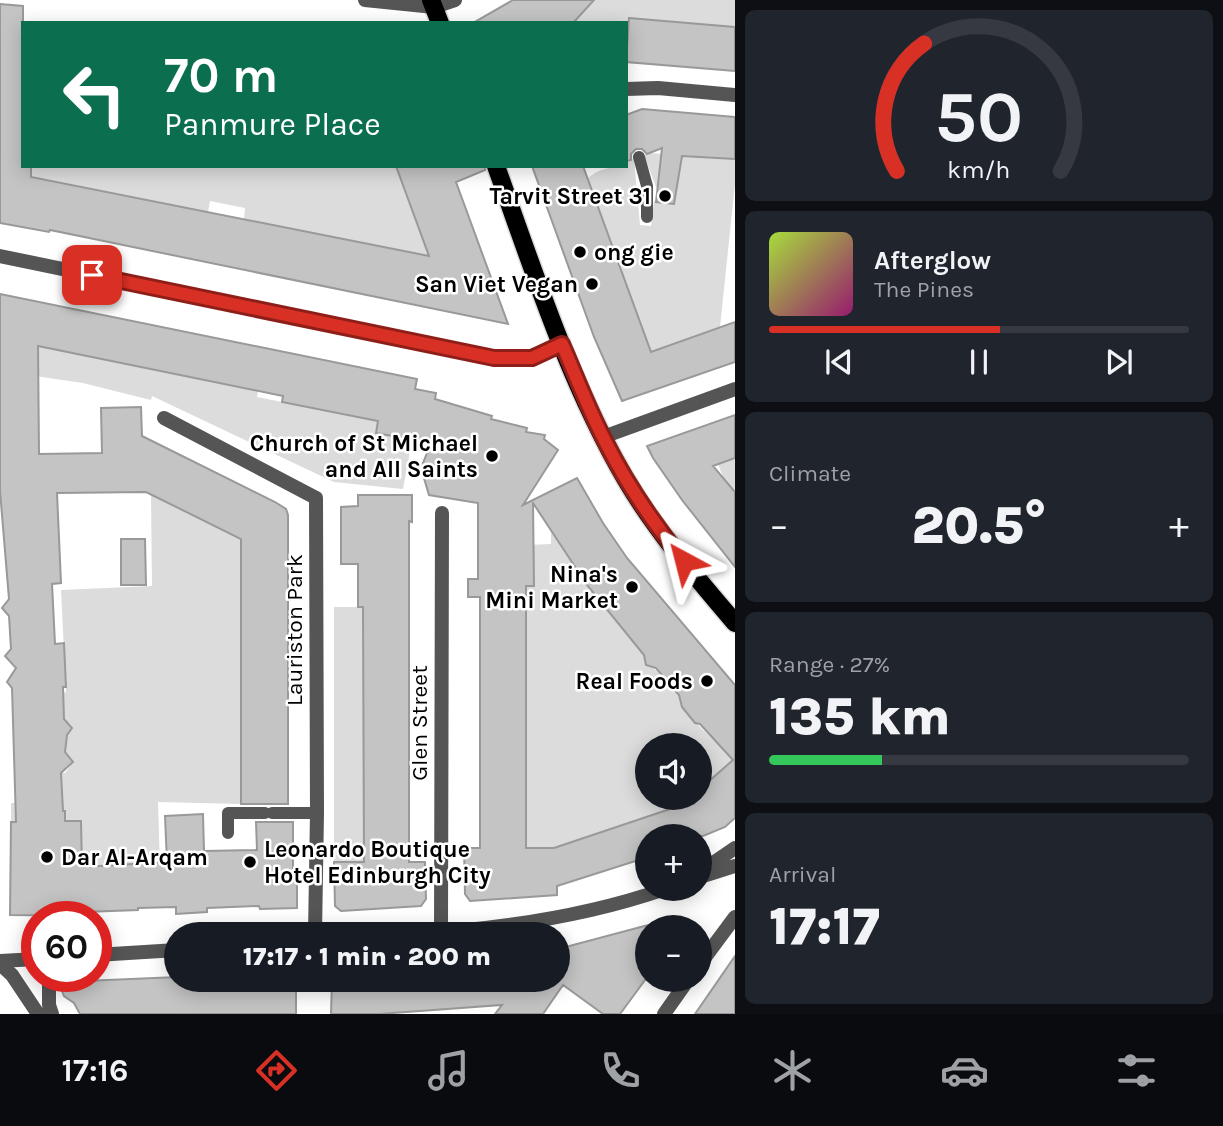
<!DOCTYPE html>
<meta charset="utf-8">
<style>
:root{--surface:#171b24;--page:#20242c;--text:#f1f3f6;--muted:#9ea1a6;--line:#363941;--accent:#d93025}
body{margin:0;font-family:Karla,sans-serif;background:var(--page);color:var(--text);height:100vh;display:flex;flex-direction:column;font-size:26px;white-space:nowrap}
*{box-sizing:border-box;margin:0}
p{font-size:23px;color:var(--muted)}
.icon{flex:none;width:38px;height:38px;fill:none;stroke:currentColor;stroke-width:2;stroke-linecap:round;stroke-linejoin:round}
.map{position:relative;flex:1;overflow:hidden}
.drawer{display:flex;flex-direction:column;gap:10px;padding:10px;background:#0d0f14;width:488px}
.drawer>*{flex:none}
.guide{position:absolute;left:21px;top:21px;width:607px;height:147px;border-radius:0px;box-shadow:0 4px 18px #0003;background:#0b6e4f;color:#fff;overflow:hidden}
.buttons{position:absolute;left:635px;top:733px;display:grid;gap:14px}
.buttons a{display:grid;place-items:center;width:77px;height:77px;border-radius:50%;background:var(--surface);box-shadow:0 4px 18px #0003;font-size:35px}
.speed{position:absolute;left:21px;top:901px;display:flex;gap:14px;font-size:35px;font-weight:700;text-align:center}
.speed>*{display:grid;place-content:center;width:91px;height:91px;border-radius:50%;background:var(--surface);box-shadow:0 4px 18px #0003;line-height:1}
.speed .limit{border:10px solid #d22;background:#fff;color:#111}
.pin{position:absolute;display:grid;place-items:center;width:60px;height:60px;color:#fff;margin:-30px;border-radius:14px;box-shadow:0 4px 10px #0006}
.me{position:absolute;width:77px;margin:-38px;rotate:322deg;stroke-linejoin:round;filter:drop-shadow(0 0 5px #0008)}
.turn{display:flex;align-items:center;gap:24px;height:147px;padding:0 28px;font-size:32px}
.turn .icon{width:91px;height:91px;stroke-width:2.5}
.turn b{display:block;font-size:49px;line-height:60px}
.big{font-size:52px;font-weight:800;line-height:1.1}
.drawer .card{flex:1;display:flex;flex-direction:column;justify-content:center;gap:10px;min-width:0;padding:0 24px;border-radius:10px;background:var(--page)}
.drawer .dial{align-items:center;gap:0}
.dial svg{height:182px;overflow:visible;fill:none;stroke:var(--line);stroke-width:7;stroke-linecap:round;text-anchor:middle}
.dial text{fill:var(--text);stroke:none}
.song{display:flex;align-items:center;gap:21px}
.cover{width:84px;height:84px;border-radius:10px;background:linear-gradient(135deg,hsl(80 70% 55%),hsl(320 70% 35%))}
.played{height:7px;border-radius:4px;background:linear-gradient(90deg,var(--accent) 55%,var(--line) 55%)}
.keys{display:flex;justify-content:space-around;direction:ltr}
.heat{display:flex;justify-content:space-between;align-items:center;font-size:38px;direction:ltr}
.charge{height:10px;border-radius:5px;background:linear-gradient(90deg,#34c759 27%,var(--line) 0)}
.trip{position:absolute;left:164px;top:922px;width:406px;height:70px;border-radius:35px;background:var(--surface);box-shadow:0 4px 18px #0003;font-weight:800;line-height:70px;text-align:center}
.dock{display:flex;height:112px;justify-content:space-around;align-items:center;background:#090b0e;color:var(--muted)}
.dock .icon{width:49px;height:49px}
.dock .selected{color:var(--accent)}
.dock b{font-size:32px;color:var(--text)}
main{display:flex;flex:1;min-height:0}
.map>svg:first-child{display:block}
.green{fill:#dcdcdc}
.building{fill:#c4c4c4;stroke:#999;stroke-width:2;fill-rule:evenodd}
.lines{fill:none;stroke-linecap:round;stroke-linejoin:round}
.primary-casing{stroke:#dbdbdb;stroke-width:21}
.service{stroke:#555;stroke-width:12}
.pedestrian{stroke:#555;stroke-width:14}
.minor{stroke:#555;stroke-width:14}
.tertiary{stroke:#555;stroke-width:14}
.primary{stroke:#000;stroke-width:18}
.route-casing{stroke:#8d1f18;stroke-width:18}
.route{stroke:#d93025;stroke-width:12}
.poi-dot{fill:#000;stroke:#fff;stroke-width:2.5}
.labels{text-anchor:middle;stroke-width:5;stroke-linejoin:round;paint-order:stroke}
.poi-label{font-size:23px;font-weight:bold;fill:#000;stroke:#fff;text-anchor:end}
.street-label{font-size:23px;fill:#000;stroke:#fff}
</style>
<main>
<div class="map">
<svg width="735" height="1014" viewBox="0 0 735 1014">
<rect width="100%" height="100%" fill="#fff"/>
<path class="green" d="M592,0H735V27L629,18L627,45L626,23H573Z
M650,153L727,159L735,155V184L720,327L650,352L588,178C598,169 613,166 626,166L627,161L634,158L640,225L651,226L654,201L673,204L676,190L656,187L644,155Z
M31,166H396L430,258L423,267L407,251L244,219L245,208L210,201L208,212L45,179L31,182Z
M38,346L258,391L257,397L378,421L376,433L412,440L403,489L334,482L152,396L151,400L83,383L35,376Z
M735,458V492L723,477L718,464Z
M151,494L241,531V804L158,802L161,901L149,863L92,866V899L82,893L81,821H65V811L27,821L11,822V803H15V797L62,796L61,773H65L71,765L70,759L65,754L63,693L66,692L61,590L152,586Z
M551,532L587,585L645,657L647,665C659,670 671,682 678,694C681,699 680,704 684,709C690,718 722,750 732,753V760L700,789V746H648V798H686L670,809L554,848H526V586L534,585L526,545L551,544Z
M334,607H363L364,862H334Z"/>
<path class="building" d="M513,0H594L573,23H473Z
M0,4L23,6V166H31V177L429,256L396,166H485V170L456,182L508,324L50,230L49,232L0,223Z
M629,18L735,27V71L626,62Z
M642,109L735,117V159L682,156L674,204L656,202L662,148L647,154L642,149H636L631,154V160L626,161V115Z
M532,166H583L651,352L735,322V362L622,401L594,337Z
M0,294L417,379L415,389L436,393L435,399L492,416L491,419L527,428L526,432L545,435L544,439L558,450L523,505L577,478L603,523L627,558L735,685V818L725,827L703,836H648V857L557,886V895L470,901L465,894L464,848H480V597H468V579H478V503L429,495L421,468L431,443L376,433L378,421L282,402L283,396L38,346L39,454L102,453L101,408L141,407L142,436L275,502L286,509L288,515V804H241V539L146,492L57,493L61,583L52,584L55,644L64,643L66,687H63L64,719L72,728L67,735L65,752L73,762L61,773L63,811H65V821H81L82,867L167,862L165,816L203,814L204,851L257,850L256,822H293V876H297V908L260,909L259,906L207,908V912L176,914V907L138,908V910L84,912V916L10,915L11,822H16L12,688L7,682L16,668L5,656L11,649L9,616L2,608L9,599L0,491ZM533,503L587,585L644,655L646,665L656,668L679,695L682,707L695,723L700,724L733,760L700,789V798H686L670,809L554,848H526V586H534Z
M735,415V458L713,466L735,492V567L682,500L653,458L647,446Z
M358,495H412V522L409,521V862H425L426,899L421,906L341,911L335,906L334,862H364L363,607H358V564H341V507L358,506Z
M121,539H145L146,585H121Z
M648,925V976L620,1014H603L563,985L543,1014H495L502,1005L379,1014H331L332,980H558V949Z
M735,956V1014H695Z
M76,976L84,981L177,977V980H296V1014H80L74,1003L64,996L61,988L67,977Z"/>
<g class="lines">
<defs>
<path id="primary" d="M431,0L440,23
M496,166C534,272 569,382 626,480C656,531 696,577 735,623"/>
</defs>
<use href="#primary" class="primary-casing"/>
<path class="service" d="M639,157L647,186V217
M272,813H317
M228,833V813H265"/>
<path class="pedestrian" d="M700,964L735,917
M664,1014L688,980"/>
<path class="minor" d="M365,0L434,7L455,0
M626,89L658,88L735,95
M0,256L482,356C518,361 530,359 562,344
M164,418L316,498L317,813L315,934
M603,437L735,389
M441,933L442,513
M0,964L12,975L38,1014
M49,976V1005L52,1014"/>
<path class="tertiary" d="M700,872L735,848
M703,876L735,866
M415,934C500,929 584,917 665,889
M96,955L177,950
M0,961L37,959"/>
<use href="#primary" class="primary"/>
</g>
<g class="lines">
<defs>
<path id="route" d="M92,275L494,358H532L562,344C576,376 588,408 604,439C626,483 653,523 684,561"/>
</defs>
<use href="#route" class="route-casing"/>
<use href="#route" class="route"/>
</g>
<g class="poi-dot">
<circle cx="665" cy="196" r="7"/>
<circle cx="580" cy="252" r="7"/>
<circle cx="592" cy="284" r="7"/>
<circle cx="492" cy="456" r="7"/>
<circle cx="632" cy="587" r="7"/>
<circle cx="707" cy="681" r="7"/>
<circle cx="47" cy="857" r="7"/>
<circle cx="250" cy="862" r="7"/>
</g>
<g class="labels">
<g class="poi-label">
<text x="651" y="204">Tarvit Street 31</text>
<text x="594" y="260" text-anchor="start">ong gie</text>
<text x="578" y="292">San Viet Vegan</text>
<text x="478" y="451">Church of St Michael<tspan x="478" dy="26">and All Saints</tspan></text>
<text x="618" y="582">Nina's<tspan x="618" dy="26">Mini Market</tspan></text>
<text x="693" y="689">Real Foods</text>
<text x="264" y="857" text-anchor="start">Leonardo Boutique<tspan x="264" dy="26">Hotel Edinburgh City</tspan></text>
<text x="61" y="865" text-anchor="start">Dar Al-Arqam</text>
</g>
<g class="street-label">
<text transform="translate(294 630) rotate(-90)" y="8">Lauriston Park</text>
<text transform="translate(419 723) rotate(-90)" y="8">Glen Street</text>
</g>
</g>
</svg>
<div class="buttons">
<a><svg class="icon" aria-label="sound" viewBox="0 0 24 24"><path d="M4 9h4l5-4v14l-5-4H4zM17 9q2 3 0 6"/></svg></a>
<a>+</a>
<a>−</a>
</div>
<div class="speed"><div class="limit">60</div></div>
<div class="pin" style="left:92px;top:275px;background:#d93025"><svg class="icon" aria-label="arrive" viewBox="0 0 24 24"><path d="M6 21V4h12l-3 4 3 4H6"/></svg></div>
<svg class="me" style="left:684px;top:561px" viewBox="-20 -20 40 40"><path d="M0-17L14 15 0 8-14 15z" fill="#d93025" stroke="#fff" stroke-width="4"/></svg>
<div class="trip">17:17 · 1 min · 200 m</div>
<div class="guide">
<div class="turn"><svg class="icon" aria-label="left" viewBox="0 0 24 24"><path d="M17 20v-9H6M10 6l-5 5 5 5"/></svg><div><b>70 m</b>Panmure Place</div></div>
</div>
</div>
<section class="drawer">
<div class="card dial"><svg viewBox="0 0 100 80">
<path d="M14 69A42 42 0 1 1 86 69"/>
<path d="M14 69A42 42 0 0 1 26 13" stroke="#d93025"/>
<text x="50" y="56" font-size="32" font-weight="700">50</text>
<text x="50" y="72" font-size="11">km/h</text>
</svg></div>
<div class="card">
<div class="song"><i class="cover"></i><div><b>Afterglow</b><p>The Pines</p></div></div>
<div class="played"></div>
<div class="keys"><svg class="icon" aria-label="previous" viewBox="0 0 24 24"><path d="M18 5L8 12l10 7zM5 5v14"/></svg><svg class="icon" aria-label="pause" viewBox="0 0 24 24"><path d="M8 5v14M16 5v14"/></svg><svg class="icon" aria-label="next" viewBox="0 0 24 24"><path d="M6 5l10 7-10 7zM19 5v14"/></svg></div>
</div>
<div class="card"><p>Climate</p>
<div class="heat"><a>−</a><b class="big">20.5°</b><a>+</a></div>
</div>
<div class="card"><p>Range · 27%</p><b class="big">135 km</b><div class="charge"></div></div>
<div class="card"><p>Arrival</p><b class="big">17:17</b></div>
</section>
</main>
<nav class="dock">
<b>17:16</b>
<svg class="icon selected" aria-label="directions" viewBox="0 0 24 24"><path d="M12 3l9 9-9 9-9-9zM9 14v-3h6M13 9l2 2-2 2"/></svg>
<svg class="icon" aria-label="music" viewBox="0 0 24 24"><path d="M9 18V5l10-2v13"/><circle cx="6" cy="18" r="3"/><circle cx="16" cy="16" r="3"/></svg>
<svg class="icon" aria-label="phone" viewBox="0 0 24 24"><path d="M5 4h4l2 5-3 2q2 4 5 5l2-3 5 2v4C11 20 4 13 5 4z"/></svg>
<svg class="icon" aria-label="climate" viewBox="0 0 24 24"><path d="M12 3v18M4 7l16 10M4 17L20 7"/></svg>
<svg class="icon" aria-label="car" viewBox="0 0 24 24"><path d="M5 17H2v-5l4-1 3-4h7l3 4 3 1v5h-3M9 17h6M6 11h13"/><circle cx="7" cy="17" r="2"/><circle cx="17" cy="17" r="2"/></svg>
<svg class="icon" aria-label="filters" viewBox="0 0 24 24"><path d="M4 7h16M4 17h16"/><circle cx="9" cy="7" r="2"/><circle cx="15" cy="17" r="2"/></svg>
</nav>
